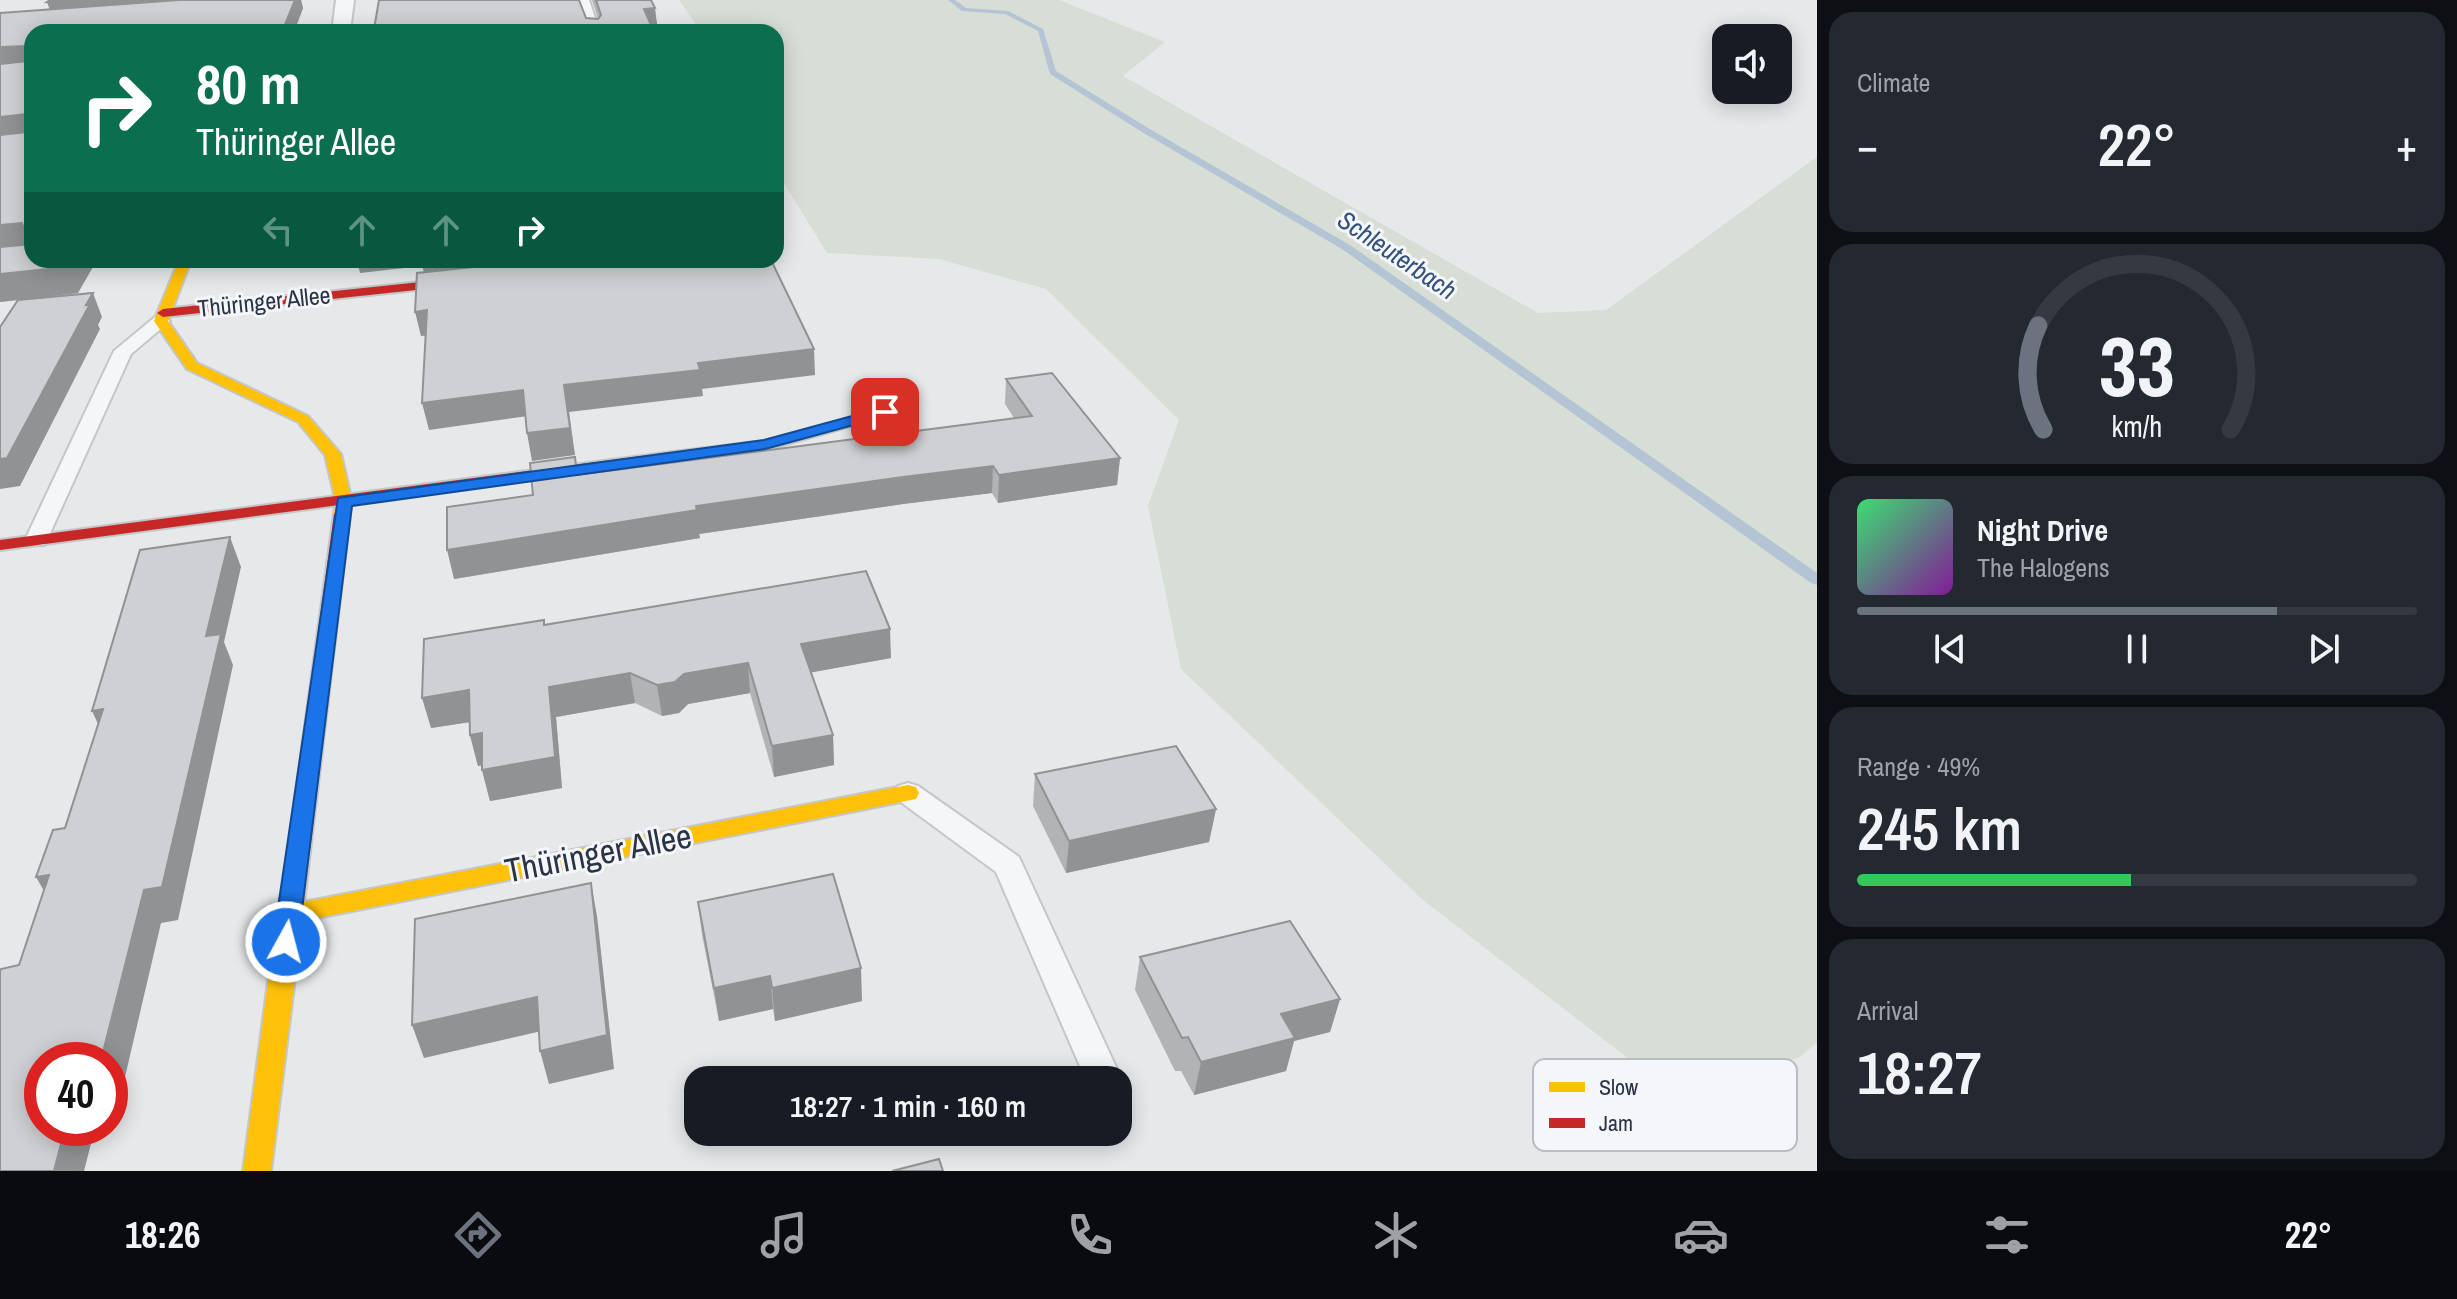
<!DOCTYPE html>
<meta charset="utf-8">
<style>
:root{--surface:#171b24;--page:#242831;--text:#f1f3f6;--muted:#9ea1a6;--line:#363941;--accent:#6c737f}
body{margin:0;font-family:"Archivo Narrow",sans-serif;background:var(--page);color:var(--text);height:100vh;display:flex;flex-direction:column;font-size:30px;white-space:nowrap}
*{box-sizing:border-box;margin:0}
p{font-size:26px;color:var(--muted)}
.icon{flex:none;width:44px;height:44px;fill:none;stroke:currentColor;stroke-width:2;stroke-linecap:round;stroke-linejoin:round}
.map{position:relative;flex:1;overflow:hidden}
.side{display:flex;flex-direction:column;gap:12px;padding:12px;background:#0d0f14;width:640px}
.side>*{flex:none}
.guide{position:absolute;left:24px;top:24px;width:760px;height:244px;border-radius:24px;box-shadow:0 4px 20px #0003;background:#0b6e4f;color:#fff;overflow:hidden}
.fabs{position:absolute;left:1712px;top:24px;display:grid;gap:16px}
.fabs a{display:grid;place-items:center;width:80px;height:80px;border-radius:16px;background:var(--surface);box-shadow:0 4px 20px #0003;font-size:40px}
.speed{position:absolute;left:24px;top:1042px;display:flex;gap:16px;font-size:40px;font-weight:700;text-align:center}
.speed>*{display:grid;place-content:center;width:104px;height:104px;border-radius:50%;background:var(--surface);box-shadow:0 4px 20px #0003;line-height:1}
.speed .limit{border:12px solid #d22;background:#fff;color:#111}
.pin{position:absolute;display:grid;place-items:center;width:68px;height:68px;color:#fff;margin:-34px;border-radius:16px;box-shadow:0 4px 12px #0006}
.me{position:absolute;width:88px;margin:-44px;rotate:7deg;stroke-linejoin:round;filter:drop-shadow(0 0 6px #0008)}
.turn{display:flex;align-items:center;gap:28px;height:168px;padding:0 40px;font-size:36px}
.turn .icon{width:104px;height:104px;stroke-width:2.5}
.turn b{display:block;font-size:56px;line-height:68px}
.lanes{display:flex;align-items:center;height:76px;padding:0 40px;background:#0003;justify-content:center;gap:40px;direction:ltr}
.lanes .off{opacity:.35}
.big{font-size:60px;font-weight:600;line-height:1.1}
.side .tile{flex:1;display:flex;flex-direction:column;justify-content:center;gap:12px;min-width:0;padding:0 28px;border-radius:24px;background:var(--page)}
.side .dial{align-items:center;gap:0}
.dial svg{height:208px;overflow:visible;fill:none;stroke:var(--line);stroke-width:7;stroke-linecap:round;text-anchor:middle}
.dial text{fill:var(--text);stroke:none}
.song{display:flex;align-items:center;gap:24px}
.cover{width:96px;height:96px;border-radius:12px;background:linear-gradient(135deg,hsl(140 70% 55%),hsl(290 70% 35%))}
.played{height:8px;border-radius:4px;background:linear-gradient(90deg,var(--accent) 75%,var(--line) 75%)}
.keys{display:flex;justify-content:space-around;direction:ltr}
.heat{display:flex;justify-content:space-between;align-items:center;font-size:44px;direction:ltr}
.charge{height:12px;border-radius:6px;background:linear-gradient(90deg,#34c759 49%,var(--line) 0)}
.trip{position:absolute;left:684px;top:1066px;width:448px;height:80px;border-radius:24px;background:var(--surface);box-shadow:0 4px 20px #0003;font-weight:600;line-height:80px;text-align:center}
.menu{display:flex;height:128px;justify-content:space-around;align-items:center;background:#090b0e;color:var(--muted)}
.menu .icon{width:56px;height:56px}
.menu .on{color:var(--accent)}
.menu b{font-size:36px;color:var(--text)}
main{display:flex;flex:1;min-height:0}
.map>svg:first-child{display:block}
.green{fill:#d6ded6}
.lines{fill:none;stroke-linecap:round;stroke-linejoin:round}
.stream{fill:#b4c4d5;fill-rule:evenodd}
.lane-casing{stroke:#c4c6c8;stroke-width:4}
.street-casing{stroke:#c4c6c8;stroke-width:4}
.slow-casing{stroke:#c4c6c8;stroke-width:4}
.jam-casing{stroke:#c4c6c8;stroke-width:4}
.lane{fill:#f5f6f7;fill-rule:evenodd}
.street{fill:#f5f6f7;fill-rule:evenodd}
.slow{fill:#ffc107;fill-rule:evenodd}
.jam{fill:#c62828;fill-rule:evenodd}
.wall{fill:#b1b3b5}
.shaded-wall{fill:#909294}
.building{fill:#ced0d3;stroke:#909294;stroke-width:2}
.route{fill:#1a73e8;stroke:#114b97;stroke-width:2}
.labels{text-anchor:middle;stroke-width:6;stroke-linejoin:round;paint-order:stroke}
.far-street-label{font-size:24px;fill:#2b3445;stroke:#f4f6f9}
.far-water-label{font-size:26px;font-style:italic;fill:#34527a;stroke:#f4f6f9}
.near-street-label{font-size:34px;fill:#2b3445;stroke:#f4f6f9}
.key{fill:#f4f6f9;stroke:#b8bcc3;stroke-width:2}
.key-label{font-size:22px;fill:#2b3445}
</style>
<main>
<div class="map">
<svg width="1817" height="1171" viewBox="0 0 1817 1171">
<rect width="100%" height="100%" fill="#e6e8ea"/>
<path class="green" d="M679,0H1059L1165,42L1123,76L1538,313L1606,310L1817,157V1042L1800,1057L1677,1096L1423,900L1181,669L1148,506L1179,420L1046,289L939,259L827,253L782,180L776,179V32H701Z"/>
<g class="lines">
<path class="stream" d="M948,0H955L966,8L1008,11L1043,29L1056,71L1148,128L1350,245L1817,573V585L1811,583L1342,249L1142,132L1050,74L1038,31L1005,14L962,11Z"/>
<defs>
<path id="lane" d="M579,0H589L600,32H590Z
M161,316L170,321L131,354L47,540L44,545H28L25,540L114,351L155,317Z
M908,783L918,786L1019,857L1122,1080L1118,1089V1080H1086L996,872L898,800L893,793L898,786Z"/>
<path id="street" d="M336,0H354L350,32H332Z"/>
<path id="slow" d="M179,260H191L168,321L197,363L308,416L341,454L352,502L348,518H336L334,514L336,502L325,455L298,422L187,369L154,321Z
M885,408L892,412L890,415L765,450L665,463L657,458L665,453L764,441Z
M908,785L916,787L919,793L916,799L302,921L271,1171H243L277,914L291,845L299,842L307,845L310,851L304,902Z"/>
<path id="jam" d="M478,276L484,280L482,283L163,317L157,313L163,309Z
M665,453L673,458L671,461L0,550V540Z
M342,509L350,514L310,851L307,857L299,860L291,857L288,851L334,514Z"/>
</defs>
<use href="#lane" class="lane-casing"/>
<use href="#street" class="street-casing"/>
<use href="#slow" class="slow-casing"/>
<use href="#jam" class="jam-casing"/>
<use href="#lane" class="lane"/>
<use href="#street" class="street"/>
<use href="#slow" class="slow"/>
<use href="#jam" class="jam"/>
</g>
<path class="wall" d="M50,0H301L303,8L294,32H32V260L78,293L0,302V13L50,10L47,2Z
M592,0H651L657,24L586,18H598Z
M1006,379L1120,458L1117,485L998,503L992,493L903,504L699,534L700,538L454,579L533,495L578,475L1014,418L1005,404Z
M545,625L891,658L811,672L833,735L834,765L774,777L750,693L688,704L679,713L662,716L635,703L556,717L562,788L490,801L482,770V765L478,766L470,735V722L431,728Z
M1035,774L1216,809L1209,842L1066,873L1033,806Z
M698,902L862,1001L775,1021L773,1009L719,1021L702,935Z
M1140,957L1340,999L1330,1032L1294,1041L1286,1071L1194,1095L1181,1071H1175L1135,990Z"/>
<path class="shaded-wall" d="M78,0H193L50,10L47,2Z
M295,0H301L303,8L294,32H282Z
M655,8L657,24L646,25L644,9Z
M645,25H651L652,32H646Z
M27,46L32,65L0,66V47Z
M26,114L32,131L0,139V117Z
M22,223L31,248L0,251V225Z
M73,260H97L78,293L0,302V274Z
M357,260H541L424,272L422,266L360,273Z
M93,293L102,317L98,325L100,329L20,486L0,489V459Z
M427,310L433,335L421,336L415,312Z
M814,349L815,375L702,389L703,396L569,412L575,455L532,461L527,433L564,385L698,363Z
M523,390L528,416L429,430L422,403Z
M1120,458L1117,485L998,503L999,475Z
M993,466L992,493L903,504L699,534L700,538L454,579L447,550L696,506L903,477Z
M230,537L241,567L224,642L233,665L178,920L161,923L114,1124H110V1060H101Z
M890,629L891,658L803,674L801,644Z
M748,663L750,693L688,704L679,713L662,716L657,685L684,674Z
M630,673L635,703L556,717L562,788L490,801L482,770L549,687Z
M469,690L477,721L431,728L422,698Z
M103,709L107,743L92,711Z
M482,733L490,764L478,766L470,735Z
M833,735L834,765L774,777L772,746Z
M1216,809L1209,842L1066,873L1069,841Z
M49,875L55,910L36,877Z
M591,883L597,916L614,1069L549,1084L540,1051Z
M861,968L862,1001L775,1021L772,988Z
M770,976L773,1009L719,1021L714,988Z
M537,997L546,1030L424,1058L412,1025Z
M1340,999L1330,1032L1294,1041L1286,1071L1194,1095L1201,1062L1281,1014Z
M65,1128H95L84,1171H54Z"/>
<path class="building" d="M50,0H78L47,2Z
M179,0H295L282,32H32V233L25,232L22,223L0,225V135L26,132V114L0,117V64L27,61V46L0,47V13Z
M379,0H579L586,18L598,19L601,15L596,0H651L655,8L644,9L651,25H645L648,32H376L377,29H374Z
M32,244V260H73L68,267L0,274V247Z
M542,260H771L814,349L698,363L700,370L564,385L570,428L527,433L523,390L422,403L427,310L415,312L417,273Z
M93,293L86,305L90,304L7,458L0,459V327L18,300Z
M1052,373L1120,458L999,475L993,466L903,477L696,506L697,510L447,550V507L533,495L530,463L575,457L577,475L1032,416L1006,379Z
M230,537L206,636L221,634L162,887L144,890L101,1060H42V1128H65L54,1171H0V971L1,969L19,965L49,875L36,877L53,830L65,828L103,709L92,711L140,550Z
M866,571L890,629L801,644L833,735L772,746L748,663L684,674L675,682L657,685L630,673L549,687L555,757L482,770V733L470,735L469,690L422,698L424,639L544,620V625Z
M1176,746L1216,809L1069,841L1035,774Z
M833,874L861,968L772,988L770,976L714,988L698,902Z
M591,883L607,1035L540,1051L537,997L412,1025L415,919Z
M1290,921L1340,999L1281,1014L1295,1038L1201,1062L1188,1037L1182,1038L1140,957Z
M939,1159L943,1171H892Z"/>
<path class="route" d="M885,407L893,412L891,415L765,449L352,506L298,942L295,949L286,952L277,949L273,942L338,498L764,440Z"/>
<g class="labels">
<g class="far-street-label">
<text transform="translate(264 302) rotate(-6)" y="8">Thüringer Allee</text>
</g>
<g class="far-water-label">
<text transform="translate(1397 255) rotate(34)" y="9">Schleuterbach</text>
</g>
<g class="near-street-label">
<text transform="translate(598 853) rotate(-11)" y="12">Thüringer Allee</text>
</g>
</g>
<rect x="1533" y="1059" width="264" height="92" rx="12" class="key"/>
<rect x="1549" y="1082" width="36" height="10" fill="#ffc107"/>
<rect x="1549" y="1118" width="36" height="10" fill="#c62828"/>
<g class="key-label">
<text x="1599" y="1095">Slow</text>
<text x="1599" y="1131">Jam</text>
</g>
</svg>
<div class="fabs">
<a><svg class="icon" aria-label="sound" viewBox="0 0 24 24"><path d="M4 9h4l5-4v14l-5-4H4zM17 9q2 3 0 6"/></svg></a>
</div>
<div class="speed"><div class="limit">40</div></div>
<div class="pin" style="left:885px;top:412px;background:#d93025"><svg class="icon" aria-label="arrive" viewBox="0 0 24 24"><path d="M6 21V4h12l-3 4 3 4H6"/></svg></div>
<svg class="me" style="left:286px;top:942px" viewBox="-20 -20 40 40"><circle r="17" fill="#1a73e8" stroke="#fff" stroke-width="3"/><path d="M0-11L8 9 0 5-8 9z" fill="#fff"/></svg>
<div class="trip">18:27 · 1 min · 160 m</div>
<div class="guide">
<div class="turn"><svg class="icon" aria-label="right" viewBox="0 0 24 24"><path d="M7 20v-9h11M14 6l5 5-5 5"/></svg><div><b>80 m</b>Thüringer Allee</div></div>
<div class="lanes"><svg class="icon off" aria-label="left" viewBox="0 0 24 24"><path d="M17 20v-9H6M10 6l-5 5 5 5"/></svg><svg class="icon off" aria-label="ahead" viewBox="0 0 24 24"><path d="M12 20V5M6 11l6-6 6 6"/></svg><svg class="icon off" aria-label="ahead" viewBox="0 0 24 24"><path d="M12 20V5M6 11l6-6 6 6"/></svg><svg class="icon" aria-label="right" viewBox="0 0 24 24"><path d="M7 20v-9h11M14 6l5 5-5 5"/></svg></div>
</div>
</div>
<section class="side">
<div class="tile"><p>Climate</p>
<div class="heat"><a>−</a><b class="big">22°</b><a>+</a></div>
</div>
<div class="tile dial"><svg viewBox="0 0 100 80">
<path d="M14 69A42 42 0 1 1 86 69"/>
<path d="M14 69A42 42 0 0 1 12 29" stroke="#6c737f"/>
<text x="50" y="56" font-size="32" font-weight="700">33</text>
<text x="50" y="72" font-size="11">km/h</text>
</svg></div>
<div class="tile">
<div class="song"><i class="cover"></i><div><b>Night Drive</b><p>The Halogens</p></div></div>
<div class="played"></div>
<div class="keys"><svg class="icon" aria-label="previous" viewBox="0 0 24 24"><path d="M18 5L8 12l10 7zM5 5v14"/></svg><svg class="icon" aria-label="pause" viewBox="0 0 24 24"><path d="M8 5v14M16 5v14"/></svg><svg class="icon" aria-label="next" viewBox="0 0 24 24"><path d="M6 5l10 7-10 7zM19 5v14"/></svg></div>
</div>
<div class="tile"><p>Range · 49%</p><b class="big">245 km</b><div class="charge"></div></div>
<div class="tile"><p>Arrival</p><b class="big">18:27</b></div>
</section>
</main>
<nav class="menu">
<b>18:26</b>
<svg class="icon on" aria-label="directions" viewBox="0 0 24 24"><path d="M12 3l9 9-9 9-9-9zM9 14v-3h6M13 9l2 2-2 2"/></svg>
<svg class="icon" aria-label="music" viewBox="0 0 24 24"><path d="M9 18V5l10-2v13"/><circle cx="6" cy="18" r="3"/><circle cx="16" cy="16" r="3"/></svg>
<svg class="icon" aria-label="phone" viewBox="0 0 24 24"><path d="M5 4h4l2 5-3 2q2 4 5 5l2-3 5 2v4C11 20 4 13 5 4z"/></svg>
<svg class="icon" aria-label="climate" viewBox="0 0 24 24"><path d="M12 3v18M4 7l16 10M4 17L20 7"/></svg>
<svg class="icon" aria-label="car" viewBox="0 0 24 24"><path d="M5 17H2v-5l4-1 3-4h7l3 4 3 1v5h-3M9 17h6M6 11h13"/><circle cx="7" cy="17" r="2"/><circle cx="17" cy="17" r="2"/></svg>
<svg class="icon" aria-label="filters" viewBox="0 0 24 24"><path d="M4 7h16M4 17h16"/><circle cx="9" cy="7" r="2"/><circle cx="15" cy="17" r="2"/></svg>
<b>22°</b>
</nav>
